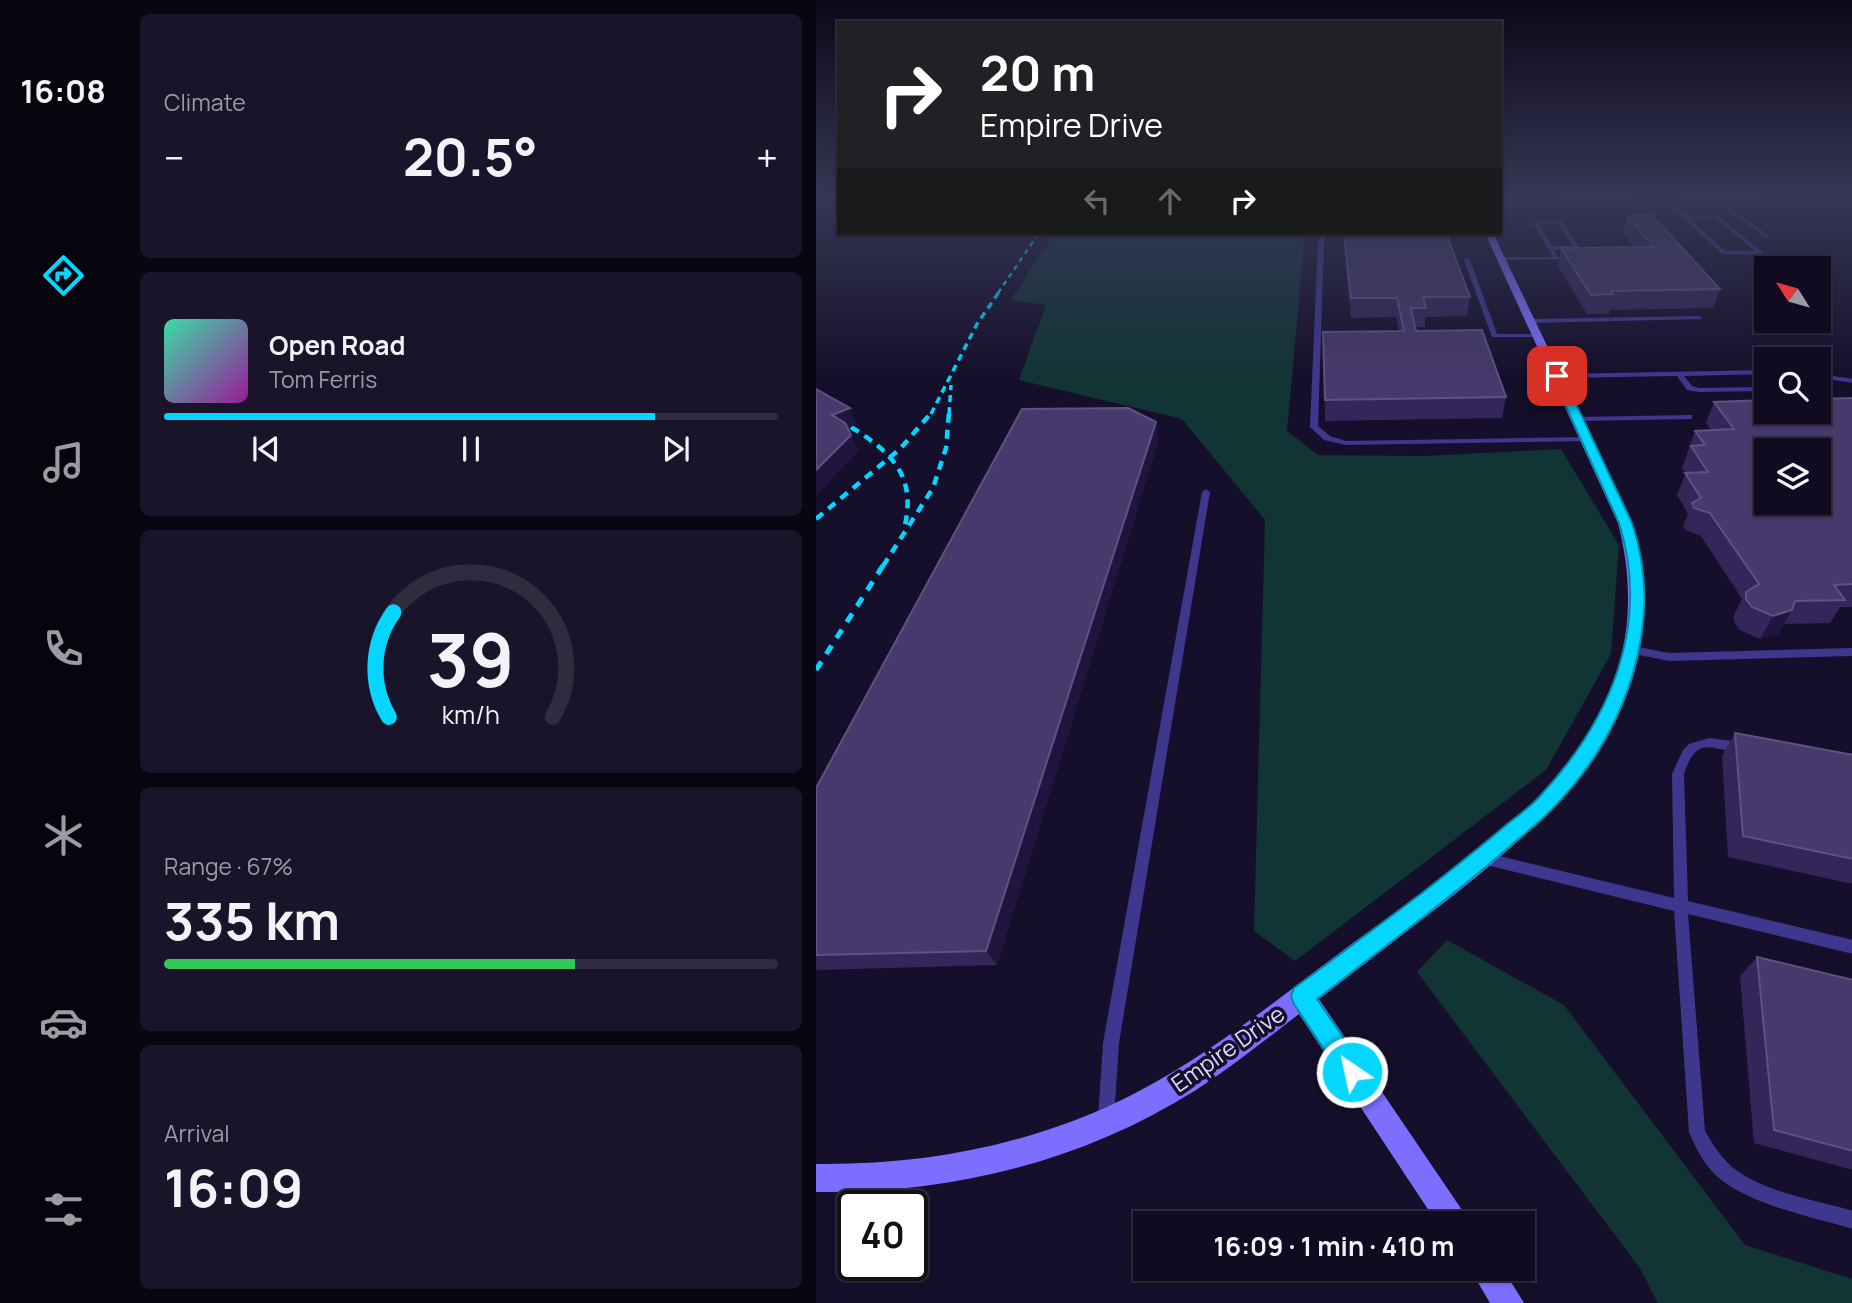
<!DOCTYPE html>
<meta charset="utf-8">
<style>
:root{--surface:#100b20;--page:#191429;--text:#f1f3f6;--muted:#9c9ba5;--line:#302b3e;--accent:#04d6ff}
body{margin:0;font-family:Manrope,sans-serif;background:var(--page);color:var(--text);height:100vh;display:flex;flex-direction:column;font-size:26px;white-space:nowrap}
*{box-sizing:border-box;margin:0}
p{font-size:23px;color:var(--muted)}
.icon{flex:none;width:38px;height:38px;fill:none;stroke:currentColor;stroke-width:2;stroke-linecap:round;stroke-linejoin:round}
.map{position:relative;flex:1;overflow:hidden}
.details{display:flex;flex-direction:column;gap:14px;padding:14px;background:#090612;width:690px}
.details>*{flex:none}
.banner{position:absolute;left:21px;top:21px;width:665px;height:214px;border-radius:0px;box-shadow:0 2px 5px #0004,0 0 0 2px var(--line);background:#202124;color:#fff;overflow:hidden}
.needle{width:46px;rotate:307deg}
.tools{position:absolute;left:938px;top:256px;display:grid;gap:14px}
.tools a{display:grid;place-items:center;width:77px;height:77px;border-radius:0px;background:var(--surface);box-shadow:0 2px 5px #0004,0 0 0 2px var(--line);font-size:35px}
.speed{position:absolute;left:21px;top:1190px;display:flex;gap:14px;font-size:35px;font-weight:700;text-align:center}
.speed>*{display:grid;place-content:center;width:91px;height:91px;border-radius:50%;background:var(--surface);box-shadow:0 2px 5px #0004,0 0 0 2px var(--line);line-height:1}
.speed .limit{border:4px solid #111;border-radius:10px;background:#fff;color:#111}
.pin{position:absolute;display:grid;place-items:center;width:60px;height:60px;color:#fff;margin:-30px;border-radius:14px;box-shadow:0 4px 10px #0006}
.me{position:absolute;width:77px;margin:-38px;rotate:326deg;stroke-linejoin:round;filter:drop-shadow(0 0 5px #0008)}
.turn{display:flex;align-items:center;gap:24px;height:147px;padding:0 28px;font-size:32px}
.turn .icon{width:91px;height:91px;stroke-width:2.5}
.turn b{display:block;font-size:49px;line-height:60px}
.lanes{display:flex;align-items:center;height:66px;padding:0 28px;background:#0003;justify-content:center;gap:35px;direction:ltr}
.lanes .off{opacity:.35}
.big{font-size:52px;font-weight:700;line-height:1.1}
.details .widget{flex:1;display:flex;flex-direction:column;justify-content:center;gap:10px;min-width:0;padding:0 24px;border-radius:10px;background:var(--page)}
.details .dial{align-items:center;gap:0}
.dial svg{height:182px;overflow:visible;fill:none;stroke:var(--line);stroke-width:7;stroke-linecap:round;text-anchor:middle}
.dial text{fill:var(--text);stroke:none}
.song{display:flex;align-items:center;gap:21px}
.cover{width:84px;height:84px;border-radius:10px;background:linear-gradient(135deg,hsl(160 70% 55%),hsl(300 70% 35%))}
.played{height:7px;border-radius:4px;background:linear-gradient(90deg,var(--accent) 80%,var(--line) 80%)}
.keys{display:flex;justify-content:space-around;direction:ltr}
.heat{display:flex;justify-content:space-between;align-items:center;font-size:38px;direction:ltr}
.charge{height:10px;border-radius:5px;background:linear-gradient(90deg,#34c759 67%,var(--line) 0)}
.trip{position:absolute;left:317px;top:1211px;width:402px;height:70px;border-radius:0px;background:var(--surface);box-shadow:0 2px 5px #0004,0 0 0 2px var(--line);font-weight:700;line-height:70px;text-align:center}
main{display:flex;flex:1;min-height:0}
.menu{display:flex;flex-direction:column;width:126px;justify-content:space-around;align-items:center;background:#06040d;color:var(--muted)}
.menu .icon{width:49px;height:49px}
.menu .on{color:var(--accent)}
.menu b{font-size:32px;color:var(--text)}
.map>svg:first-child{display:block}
.green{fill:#113435}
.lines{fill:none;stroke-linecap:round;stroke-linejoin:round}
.lane{fill:#3f378d;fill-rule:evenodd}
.secondary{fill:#7c6fff;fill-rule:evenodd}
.rail-far3{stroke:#04d6ff;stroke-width:2.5;stroke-dasharray:5 4.5;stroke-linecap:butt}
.rail-far2{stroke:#04d6ff;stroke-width:3.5;stroke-dasharray:7 5;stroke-linecap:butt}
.rail-far1{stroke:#04d6ff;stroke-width:4.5;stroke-dasharray:9 7;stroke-linecap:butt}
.rail{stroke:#04d6ff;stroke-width:5;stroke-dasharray:10 9;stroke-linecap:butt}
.wall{fill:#342659}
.shaded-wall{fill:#20153f}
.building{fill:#46396b;stroke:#5e5282;stroke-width:2;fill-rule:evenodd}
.route{fill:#04d6ff;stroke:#038ba6;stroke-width:2}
.labels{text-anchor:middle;stroke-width:7;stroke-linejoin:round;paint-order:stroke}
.near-street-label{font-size:23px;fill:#dfd8ff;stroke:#150f2b}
</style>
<main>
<nav class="menu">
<b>16:08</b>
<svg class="icon on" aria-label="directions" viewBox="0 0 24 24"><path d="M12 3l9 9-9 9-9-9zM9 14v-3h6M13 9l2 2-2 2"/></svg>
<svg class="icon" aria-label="music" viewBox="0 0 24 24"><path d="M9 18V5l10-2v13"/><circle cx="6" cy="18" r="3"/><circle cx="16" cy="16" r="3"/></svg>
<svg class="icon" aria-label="phone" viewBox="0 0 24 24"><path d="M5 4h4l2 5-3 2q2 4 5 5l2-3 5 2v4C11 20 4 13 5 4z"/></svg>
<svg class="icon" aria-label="climate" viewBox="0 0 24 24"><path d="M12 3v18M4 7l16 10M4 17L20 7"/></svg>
<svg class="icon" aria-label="car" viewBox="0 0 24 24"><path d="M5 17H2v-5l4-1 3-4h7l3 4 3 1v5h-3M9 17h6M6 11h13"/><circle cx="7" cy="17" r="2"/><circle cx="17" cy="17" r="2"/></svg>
<svg class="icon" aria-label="filters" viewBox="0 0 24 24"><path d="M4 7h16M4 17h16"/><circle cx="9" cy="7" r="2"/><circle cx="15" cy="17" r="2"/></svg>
</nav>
<section class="details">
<div class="widget"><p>Climate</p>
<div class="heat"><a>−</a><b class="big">20.5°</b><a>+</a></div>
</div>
<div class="widget">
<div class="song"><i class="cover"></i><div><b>Open Road</b><p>Tom Ferris</p></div></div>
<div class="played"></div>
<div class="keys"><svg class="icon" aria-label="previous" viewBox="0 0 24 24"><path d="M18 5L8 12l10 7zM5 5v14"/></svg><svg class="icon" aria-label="pause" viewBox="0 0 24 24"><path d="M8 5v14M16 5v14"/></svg><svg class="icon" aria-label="next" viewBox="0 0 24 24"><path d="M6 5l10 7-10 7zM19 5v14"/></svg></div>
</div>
<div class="widget dial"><svg viewBox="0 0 100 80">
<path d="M14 69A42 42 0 1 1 86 69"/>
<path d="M14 69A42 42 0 0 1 16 23" stroke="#04d6ff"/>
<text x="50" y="56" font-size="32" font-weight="700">39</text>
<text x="50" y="72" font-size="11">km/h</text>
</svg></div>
<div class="widget"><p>Range · 67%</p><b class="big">335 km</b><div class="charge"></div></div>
<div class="widget"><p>Arrival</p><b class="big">16:09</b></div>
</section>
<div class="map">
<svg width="1037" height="1303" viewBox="0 0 1037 1303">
<rect width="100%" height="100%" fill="#150f2b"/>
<path class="green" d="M489,233L471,431L502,455L607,456L745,449L803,545L795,654L730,770L479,961L438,931L449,520L366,419L203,380L230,305L195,300L236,237Z
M631,940L748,1005L929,1245L1036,1279V1303H842L823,1267L601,972Z"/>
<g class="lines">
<path class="lane" d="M14,197L17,198L0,204V201Z
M948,197H953L963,205L961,206L914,207L953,236L951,239L908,207L861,208L869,215H901L946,252L944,255L906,254L856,208L684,209V207L956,204ZM872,217H898L939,251H909Z
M1026,197H1030L1037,204V209Z
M720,221H747L763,247L760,249L738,250L742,257L757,256L760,258L759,259L684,260V258L686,257H737L717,223ZM723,224H743L756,246H736Z
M507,233H512L508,242L502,426L514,436L530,441L771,437L775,439L774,441L530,445L508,440L494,427L502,242Z
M651,258L654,260L681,334H723L725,335V337H676L648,260Z
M883,316L885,317V319L715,323L712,321L715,319Z
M950,370V374L868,376L876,386L883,388L950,387V391L883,392L871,390L861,376L741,378L738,376L741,374Z
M1003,374L1037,379V383L1003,378Z
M873,415H876V419L761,421L757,419L761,417Z
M390,489L394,492L303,1043L298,1118L296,1124L290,1126L284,1124L282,1118L287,1043L386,492Z
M817,646L853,653L1037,648V656L853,661L813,653L812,650L813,647Z
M893,738L924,742L928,744L930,747L928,750C899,756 883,729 868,774L872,901L1037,940V954L872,914L889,1131C896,1143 904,1156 915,1166C945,1192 999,1200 1037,1211V1229C996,1217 935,1205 903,1178C889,1166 880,1149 873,1132L858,911L666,864L661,862L659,858L661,854L666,852L858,898L856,774L867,750L873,744Z"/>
<path class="secondary" d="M669,233H677L816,523C866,703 747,811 617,911C579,940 541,970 503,999L648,1213L653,1223H621L483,1014C449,1040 416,1067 380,1090C266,1162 134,1194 0,1192V1164C91,1165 176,1152 262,1119C362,1081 444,1012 529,949C621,881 736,813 788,706C816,647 818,585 802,523Z
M654,1269H687L708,1303H674Z"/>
<path class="rail-far3" d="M182,293L223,233"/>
<path class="rail-far2" d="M115,414L161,324L183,292
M133,414L135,385"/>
<path class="rail-far1" d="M35,427C75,452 100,475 89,525
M0,519L84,449L116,412
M67,566L117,488L130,448L133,412"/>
<path class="rail" d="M0,670L68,564"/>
</g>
<path class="wall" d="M738,197H817L815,202L742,203Z
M856,197H945L942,205L874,206L861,202Z
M811,216L904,289L897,308L794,310L793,314H771L742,266L745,248L818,247L807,233Z
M528,233L654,297L651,316L609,317V327H599L600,331L690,397L686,418L509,421L507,332L583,331L580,317L535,318L528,251Z
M1037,398V607H1024L1014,623L967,624L963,633L944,639L924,630L918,622V615L926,599L885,536L869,530L867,526L872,514L861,495L870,473L866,468L879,431L895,430L890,423L898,402Z
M343,439L181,965L0,970V788Z
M919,733L1037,755V884L912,857L906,756Z
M941,957L1037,980V1170L938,1143L924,976Z"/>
<path class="shaded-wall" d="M34,408L41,424L24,432L16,415Z
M340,422L343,439L181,965L170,951Z
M35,435L43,451L0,496V470Z
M976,610L963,633L944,639L957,616Z"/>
<path class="building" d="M836,215L904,289L795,291L797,294L775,295L745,248L838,247L811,216Z
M528,233H630L654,297H607L610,308H595L600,331L666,330L690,397L509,400L507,332L588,331L581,298H535Z
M0,389L34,408L16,415L29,423L35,435L0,470Z
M1037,398V584L1018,585L1029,600L979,601L976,610L957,616L936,607L930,599V592L943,584L894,513L878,508L876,503L885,498L869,473L892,472L875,446L889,445L879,431L918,429L898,402L950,400V411H1003V399ZM950,450H1003V502H950Z
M312,408L340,422L170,951L0,955V788L206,409Z
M919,733L1037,755V859L927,836Z
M941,957L1037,980V1151L958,1130Z"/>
<linearGradient id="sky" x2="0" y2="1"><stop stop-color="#0c0818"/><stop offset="0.52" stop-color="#353755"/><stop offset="1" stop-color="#353755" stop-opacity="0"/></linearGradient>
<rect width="1037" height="379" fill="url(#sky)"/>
<path class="route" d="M738,374L747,376L816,523C850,624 809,735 736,809C723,823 707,835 692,848C631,901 565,949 501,999L545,1063L548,1072L545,1080L536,1084L528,1080L478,1004L475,996L478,988C521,957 563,925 606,893C634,871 662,849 689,826C701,816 715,807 725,795C795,719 835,625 803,523L736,376Z"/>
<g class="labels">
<g class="near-street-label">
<text transform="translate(412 1049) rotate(-35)" y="8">Empire Drive</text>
</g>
</g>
</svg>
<div class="tools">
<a><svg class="needle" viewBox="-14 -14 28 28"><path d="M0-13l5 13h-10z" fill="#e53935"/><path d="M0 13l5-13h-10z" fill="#9c9ba5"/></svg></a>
<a><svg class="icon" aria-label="search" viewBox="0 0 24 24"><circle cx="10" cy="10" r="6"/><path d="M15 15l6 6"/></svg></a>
<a><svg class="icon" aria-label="layers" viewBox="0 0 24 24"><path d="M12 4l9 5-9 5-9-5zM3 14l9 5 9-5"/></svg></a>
</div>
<div class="speed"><div class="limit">40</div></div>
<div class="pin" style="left:741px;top:376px;background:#d93025"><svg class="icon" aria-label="arrive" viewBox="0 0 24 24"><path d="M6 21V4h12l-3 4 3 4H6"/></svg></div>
<svg class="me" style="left:536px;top:1072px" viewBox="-20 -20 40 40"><circle r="17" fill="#04d6ff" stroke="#fff" stroke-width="3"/><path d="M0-11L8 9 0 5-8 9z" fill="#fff"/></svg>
<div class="trip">16:09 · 1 min · 410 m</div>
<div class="banner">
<div class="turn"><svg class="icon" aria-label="right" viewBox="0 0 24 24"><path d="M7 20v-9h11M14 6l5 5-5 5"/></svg><div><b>20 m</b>Empire Drive</div></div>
<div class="lanes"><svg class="icon off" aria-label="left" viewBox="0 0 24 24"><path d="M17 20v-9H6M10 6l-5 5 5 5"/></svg><svg class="icon off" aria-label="ahead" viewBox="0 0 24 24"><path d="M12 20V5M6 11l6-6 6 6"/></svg><svg class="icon" aria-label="right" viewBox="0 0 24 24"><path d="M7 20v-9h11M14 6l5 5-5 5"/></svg></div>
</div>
</div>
</main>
